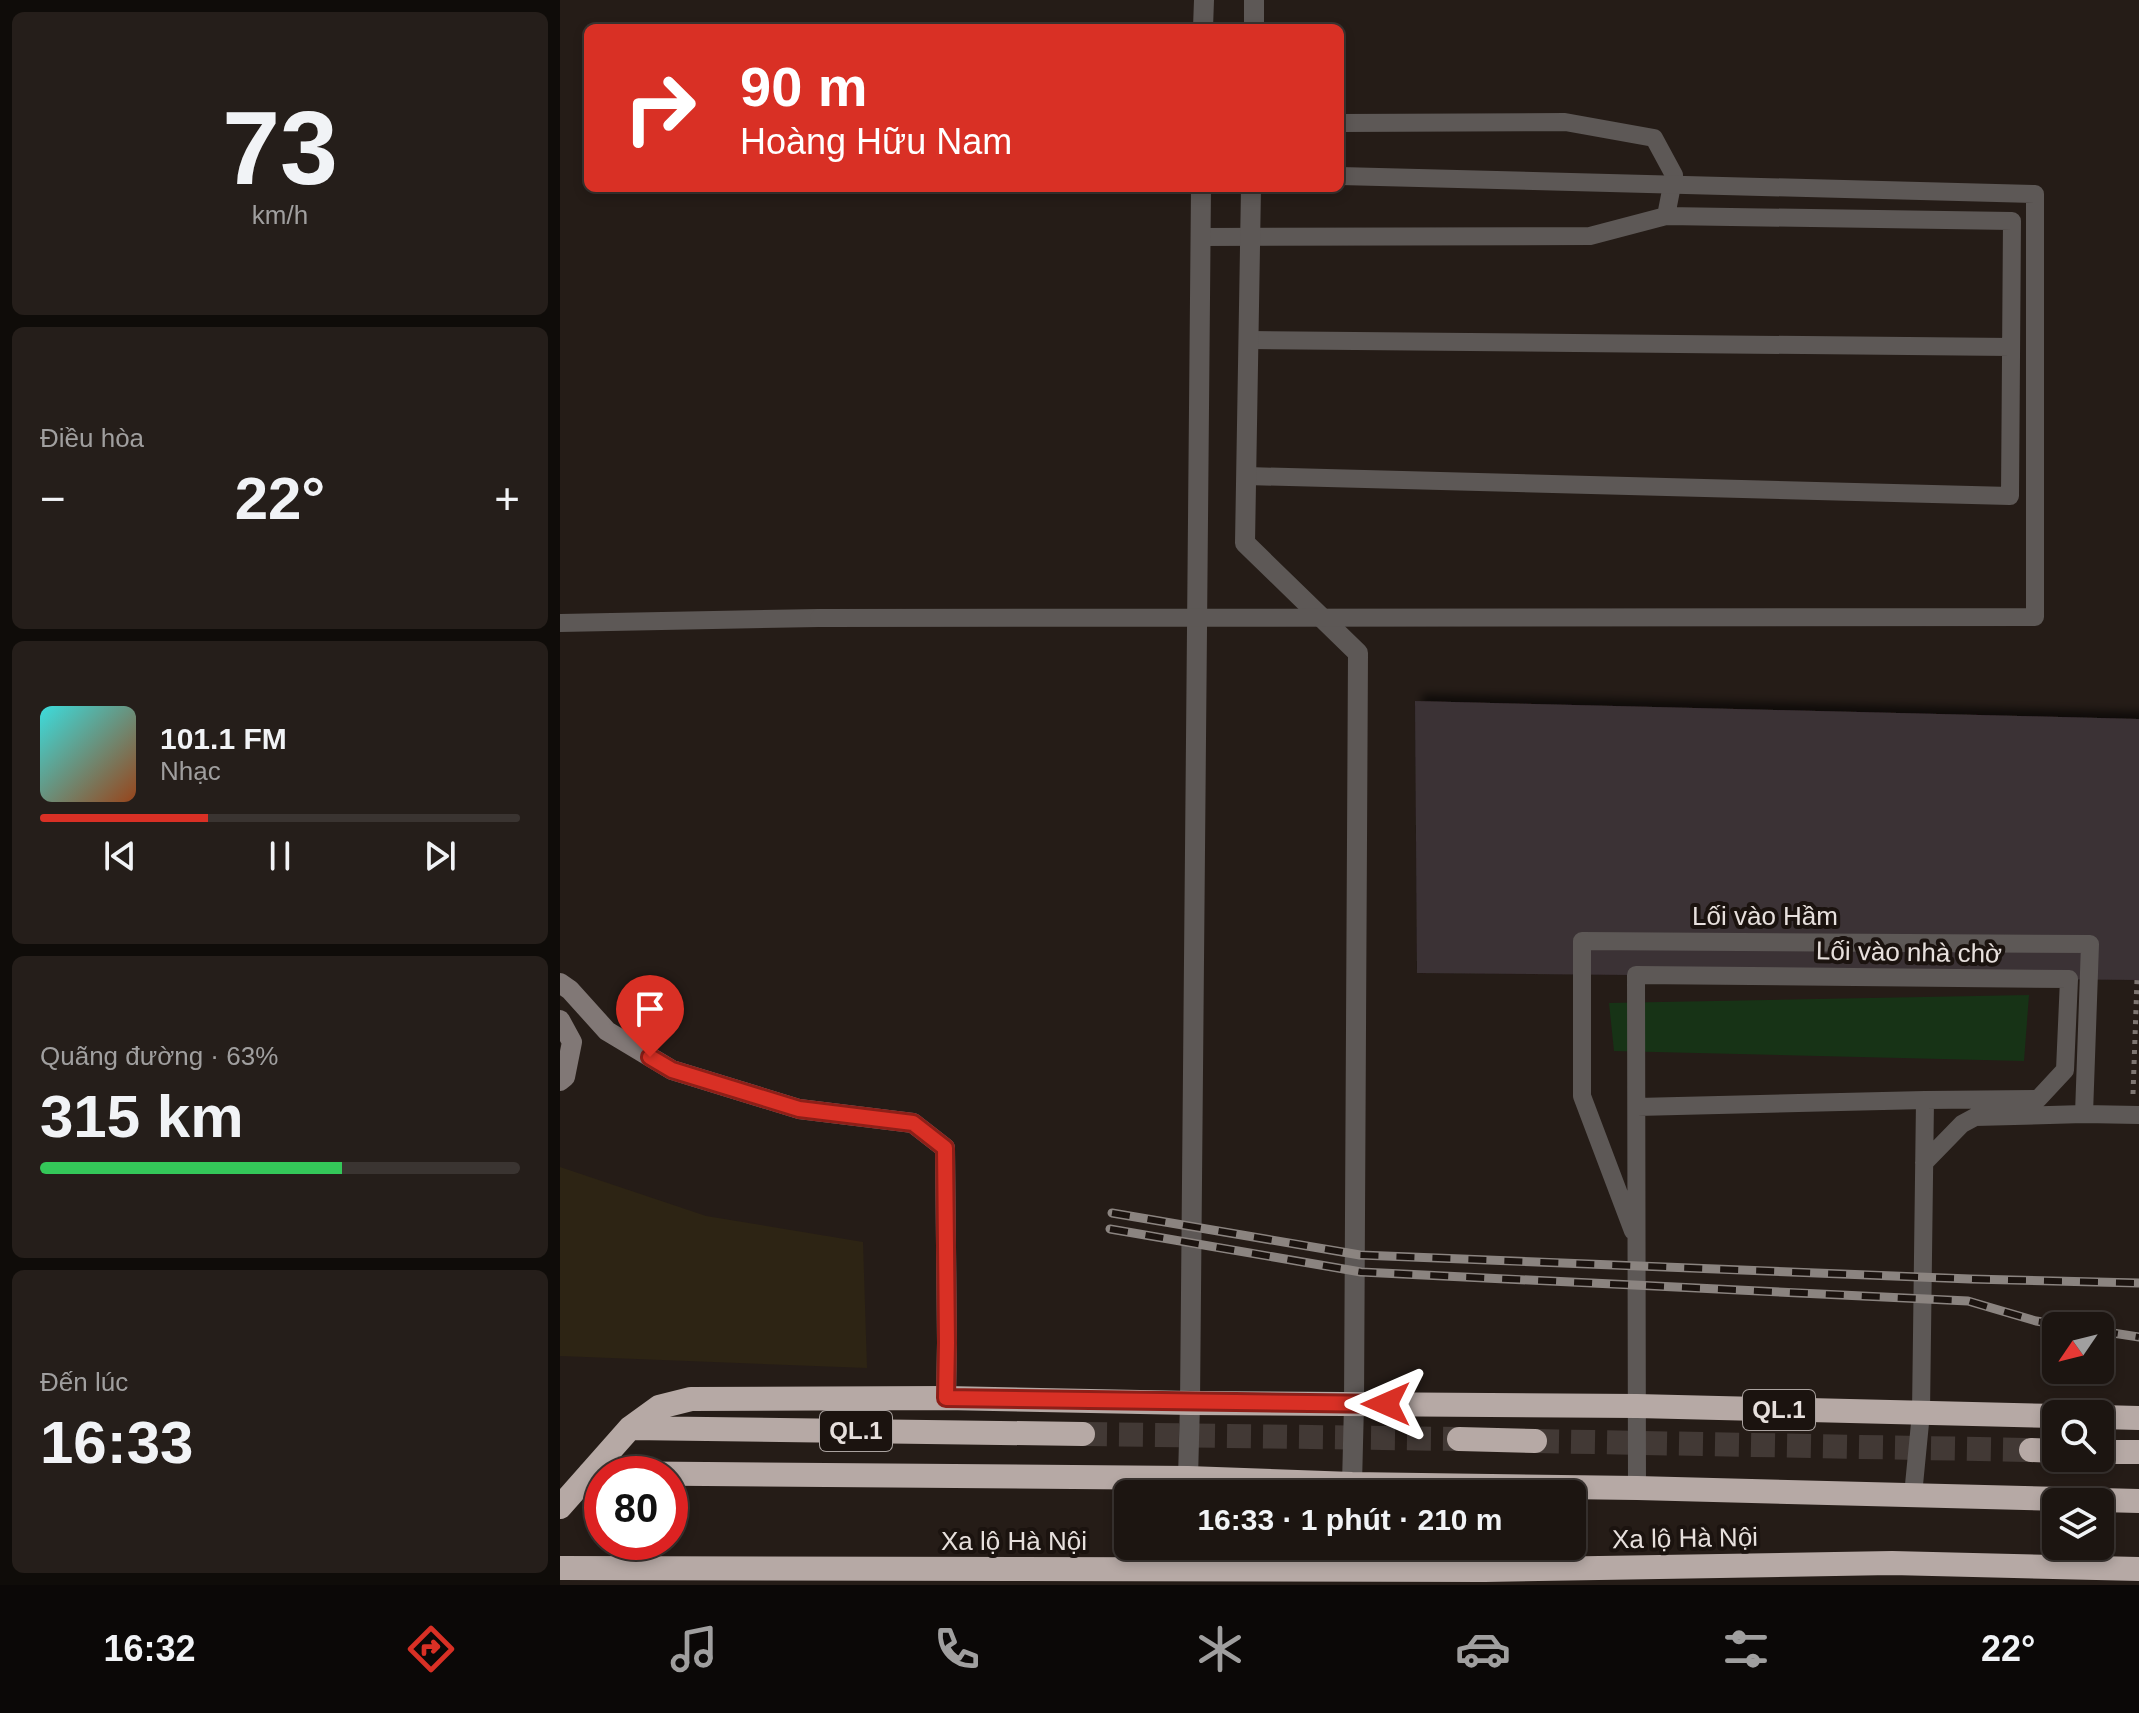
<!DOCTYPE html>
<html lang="vi">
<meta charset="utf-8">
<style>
:root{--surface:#1c1511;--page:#251e1a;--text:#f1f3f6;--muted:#a09f9f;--line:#3a3431;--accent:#d93025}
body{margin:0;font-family:Arial,sans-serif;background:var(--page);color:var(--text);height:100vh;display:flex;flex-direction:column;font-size:30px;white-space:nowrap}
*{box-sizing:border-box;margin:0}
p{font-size:26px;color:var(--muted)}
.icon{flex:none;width:44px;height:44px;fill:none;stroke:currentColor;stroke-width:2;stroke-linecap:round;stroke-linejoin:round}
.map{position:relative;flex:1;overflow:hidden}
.details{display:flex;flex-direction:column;gap:12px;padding:12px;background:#0f0c09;width:560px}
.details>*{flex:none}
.hud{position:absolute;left:24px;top:24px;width:760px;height:168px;border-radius:12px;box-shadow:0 4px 12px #0003,0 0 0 2px var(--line);background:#d93025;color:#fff;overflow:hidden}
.needle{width:52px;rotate:235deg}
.fabs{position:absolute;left:1482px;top:1312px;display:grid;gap:16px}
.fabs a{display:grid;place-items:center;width:72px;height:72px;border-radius:12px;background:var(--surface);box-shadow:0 4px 12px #0003,0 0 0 2px var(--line);font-size:40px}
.speed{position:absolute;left:24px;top:1456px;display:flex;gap:16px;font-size:40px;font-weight:700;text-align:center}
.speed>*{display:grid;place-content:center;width:104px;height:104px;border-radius:50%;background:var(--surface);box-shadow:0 4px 12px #0003,0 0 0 2px var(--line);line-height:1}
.speed .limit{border:12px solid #d22;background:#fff;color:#111}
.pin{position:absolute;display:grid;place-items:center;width:68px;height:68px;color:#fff;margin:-82px -34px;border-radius:50% 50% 50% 0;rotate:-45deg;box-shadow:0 0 8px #0007}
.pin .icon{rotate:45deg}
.me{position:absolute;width:88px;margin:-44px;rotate:270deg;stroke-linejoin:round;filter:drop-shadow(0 0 6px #0008)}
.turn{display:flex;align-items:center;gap:28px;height:168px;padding:0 24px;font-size:36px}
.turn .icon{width:104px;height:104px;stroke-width:2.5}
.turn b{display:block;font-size:56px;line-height:68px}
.big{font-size:60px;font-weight:700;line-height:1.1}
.details .widget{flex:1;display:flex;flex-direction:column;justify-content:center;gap:12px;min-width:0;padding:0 28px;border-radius:12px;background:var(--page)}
.details .dial{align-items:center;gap:0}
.dial b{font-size:104px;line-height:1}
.song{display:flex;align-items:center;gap:24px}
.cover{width:96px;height:96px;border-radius:12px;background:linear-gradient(135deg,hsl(180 70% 55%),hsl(20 70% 35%))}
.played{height:8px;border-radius:4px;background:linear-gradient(90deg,var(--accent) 35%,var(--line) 35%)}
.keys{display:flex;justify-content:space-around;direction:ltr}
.heat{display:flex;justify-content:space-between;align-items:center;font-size:44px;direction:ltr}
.charge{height:12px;border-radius:6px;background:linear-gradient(90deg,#34c759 63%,var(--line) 0)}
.trip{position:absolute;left:554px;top:1480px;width:472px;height:80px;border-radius:12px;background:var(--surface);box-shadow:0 4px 12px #0003,0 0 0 2px var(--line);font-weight:700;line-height:80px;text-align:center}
.menu{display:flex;height:128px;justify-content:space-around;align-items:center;background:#0b0807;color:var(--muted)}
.menu .icon{width:56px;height:56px}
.menu .active{color:var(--accent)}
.menu b{font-size:36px;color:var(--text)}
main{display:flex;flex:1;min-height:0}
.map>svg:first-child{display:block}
.commercial{fill:#2d2414}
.green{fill:#173316}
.building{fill:#3b3135;filter:url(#shadow)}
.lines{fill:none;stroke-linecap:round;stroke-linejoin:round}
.highway-tunnel{stroke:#423935;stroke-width:24;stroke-dasharray:24 12;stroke-linecap:butt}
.path{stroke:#7e7672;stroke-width:5;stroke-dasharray:4 6;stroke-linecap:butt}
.lane{stroke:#5d5856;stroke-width:18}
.street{stroke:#5d5856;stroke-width:20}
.secondary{stroke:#817876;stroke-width:20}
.highway{stroke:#b6a9a5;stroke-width:24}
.rail-casing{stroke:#8b8480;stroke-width:9}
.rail{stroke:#1b130f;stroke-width:6;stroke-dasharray:18;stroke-linecap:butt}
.lane-bridge{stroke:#5d5856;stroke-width:18}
.route-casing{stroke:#8d1f18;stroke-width:20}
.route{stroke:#d93025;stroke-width:14}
.labels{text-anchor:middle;stroke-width:8;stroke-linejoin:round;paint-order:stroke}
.shield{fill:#1b130f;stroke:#aaa29f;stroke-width:2}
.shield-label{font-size:24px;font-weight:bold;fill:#e7e0dd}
.street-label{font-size:26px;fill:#e7e0dd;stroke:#1b130f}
</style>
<main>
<section class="details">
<div class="widget dial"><b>73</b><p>km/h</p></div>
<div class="widget"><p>Điều hòa</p>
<div class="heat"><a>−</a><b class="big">22°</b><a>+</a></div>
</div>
<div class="widget">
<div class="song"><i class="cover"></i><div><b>101.1 FM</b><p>Nhạc</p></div></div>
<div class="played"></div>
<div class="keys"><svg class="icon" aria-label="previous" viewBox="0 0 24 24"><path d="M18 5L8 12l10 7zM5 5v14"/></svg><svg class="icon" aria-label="pause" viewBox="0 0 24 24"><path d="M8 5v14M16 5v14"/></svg><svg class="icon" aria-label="next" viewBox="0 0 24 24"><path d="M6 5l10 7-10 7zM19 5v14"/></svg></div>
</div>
<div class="widget"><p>Quãng đường · 63%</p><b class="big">315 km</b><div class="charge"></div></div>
<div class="widget"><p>Đến lúc</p><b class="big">16:33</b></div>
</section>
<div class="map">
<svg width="1579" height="1585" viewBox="0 0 1579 1585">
<defs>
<filter id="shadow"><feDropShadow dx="7" dy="-7" stdDeviation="4" flood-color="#0009"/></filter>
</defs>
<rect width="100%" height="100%" fill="#251c17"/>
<path class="commercial" d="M0,1167L146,1216L303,1242L307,1368L0,1356Z"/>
<path class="green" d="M1469,995L1464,1061L1054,1051L1049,1003Z"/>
<path class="building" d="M855,701L1579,719V980L857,973Z"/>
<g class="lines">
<path class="highway-tunnel" d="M523,1434L899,1439
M975,1441L1471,1450"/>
<path class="path" d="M1573,1094L1577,980"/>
<path class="lane" d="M780,123L1005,122L1094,138L1114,175L1106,216
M641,237L1030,236L1106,216L1452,221L1450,496L687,476
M689,340L1451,347
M0,623L259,618
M1077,1107L1365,1100L1478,1099L1505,1070L1509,979L1076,975L1077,1488
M1364,1163L1402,1124L1415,1117L1524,1114L1579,1115
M1073,1231L1022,1096V941L1530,944L1524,1114
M1353,1495L1361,1413L1365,1100"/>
<path class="street" d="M643,28L644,0
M694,28V0
M691,188L685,543L798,653L794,1404L792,1484
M628,1478L630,1403L641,188"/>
<path class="secondary" d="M0,983L10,990L47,1031L112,1070L239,1109L353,1123L385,1148L387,1343L386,1398
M0,1020L12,1042L5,1077L0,1081"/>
<path class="highway" d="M1540,1417L1579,1418
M70,1428L523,1434
M899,1439L975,1441
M1471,1450L1496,1451
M1540,1452H1579
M30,1473L628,1478L792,1484L1077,1488L1579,1501
M0,1507L70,1428L99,1407L131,1399L386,1398L630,1403L1077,1406L1496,1416
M0,1568L925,1570L1332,1563L1579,1569"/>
<defs>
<path id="rail" d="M552,1213L800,1255L1410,1279L1579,1283
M550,1229L801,1272L1408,1301L1476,1321L1509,1326
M1540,1331L1579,1337"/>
</defs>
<use href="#rail" class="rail-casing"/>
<use href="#rail" class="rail"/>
<path class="lane-bridge" d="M259,618L1475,617V194L780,176"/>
</g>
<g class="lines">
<defs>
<path id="route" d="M90,1057L112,1070L239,1109L353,1123L385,1148L387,1343L386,1398L826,1404"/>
</defs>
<use href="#route" class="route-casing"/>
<use href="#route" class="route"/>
</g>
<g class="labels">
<g class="shield">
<rect x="1183" y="1390" width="72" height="40" rx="6"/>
<rect x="260" y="1411" width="72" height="40" rx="6"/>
</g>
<g class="shield-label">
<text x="1219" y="1418">QL.1</text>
<text x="296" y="1439">QL.1</text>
</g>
<g class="street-label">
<text x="1205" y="925">Lối vào Hầm</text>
<text transform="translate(1349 952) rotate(1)" y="9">Lối vào nhà chờ</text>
<text transform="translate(1125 1538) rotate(-1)" y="9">Xa lộ Hà Nội</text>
<text x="454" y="1550">Xa lộ Hà Nội</text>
</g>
</g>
</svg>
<div class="fabs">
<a><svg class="needle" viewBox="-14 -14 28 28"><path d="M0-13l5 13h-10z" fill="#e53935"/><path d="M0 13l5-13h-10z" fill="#a09f9f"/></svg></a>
<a><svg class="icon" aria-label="search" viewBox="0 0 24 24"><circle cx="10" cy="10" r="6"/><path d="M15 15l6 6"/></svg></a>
<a><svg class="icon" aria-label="layers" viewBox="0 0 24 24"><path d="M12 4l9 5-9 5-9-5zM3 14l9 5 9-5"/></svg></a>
</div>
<div class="speed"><div class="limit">80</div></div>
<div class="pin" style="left:90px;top:1057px;background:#d93025"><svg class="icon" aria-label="arrive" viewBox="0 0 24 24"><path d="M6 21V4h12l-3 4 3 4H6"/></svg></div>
<svg class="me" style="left:826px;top:1404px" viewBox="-20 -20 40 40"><path d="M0-17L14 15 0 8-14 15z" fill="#d93025" stroke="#fff" stroke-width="4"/></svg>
<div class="trip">16:33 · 1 phút · 210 m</div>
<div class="hud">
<div class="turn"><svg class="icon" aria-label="right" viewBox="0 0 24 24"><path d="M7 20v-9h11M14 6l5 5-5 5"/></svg><div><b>90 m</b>Hoàng Hữu Nam</div></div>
</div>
</div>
</main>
<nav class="menu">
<b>16:32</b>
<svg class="icon active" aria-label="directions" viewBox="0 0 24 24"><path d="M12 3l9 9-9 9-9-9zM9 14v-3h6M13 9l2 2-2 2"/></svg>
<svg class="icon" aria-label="music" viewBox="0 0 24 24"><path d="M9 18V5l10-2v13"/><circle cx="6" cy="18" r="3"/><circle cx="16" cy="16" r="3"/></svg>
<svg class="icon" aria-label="phone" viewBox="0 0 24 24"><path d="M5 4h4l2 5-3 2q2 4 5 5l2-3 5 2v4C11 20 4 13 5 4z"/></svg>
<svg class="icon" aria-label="climate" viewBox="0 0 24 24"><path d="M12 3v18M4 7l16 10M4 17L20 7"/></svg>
<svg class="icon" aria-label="car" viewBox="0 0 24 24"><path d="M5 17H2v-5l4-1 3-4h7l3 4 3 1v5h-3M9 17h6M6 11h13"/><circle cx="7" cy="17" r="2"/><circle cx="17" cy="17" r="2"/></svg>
<svg class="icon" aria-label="filters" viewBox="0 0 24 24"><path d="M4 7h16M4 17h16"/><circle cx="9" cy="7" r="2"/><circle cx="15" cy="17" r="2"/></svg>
<b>22°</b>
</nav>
